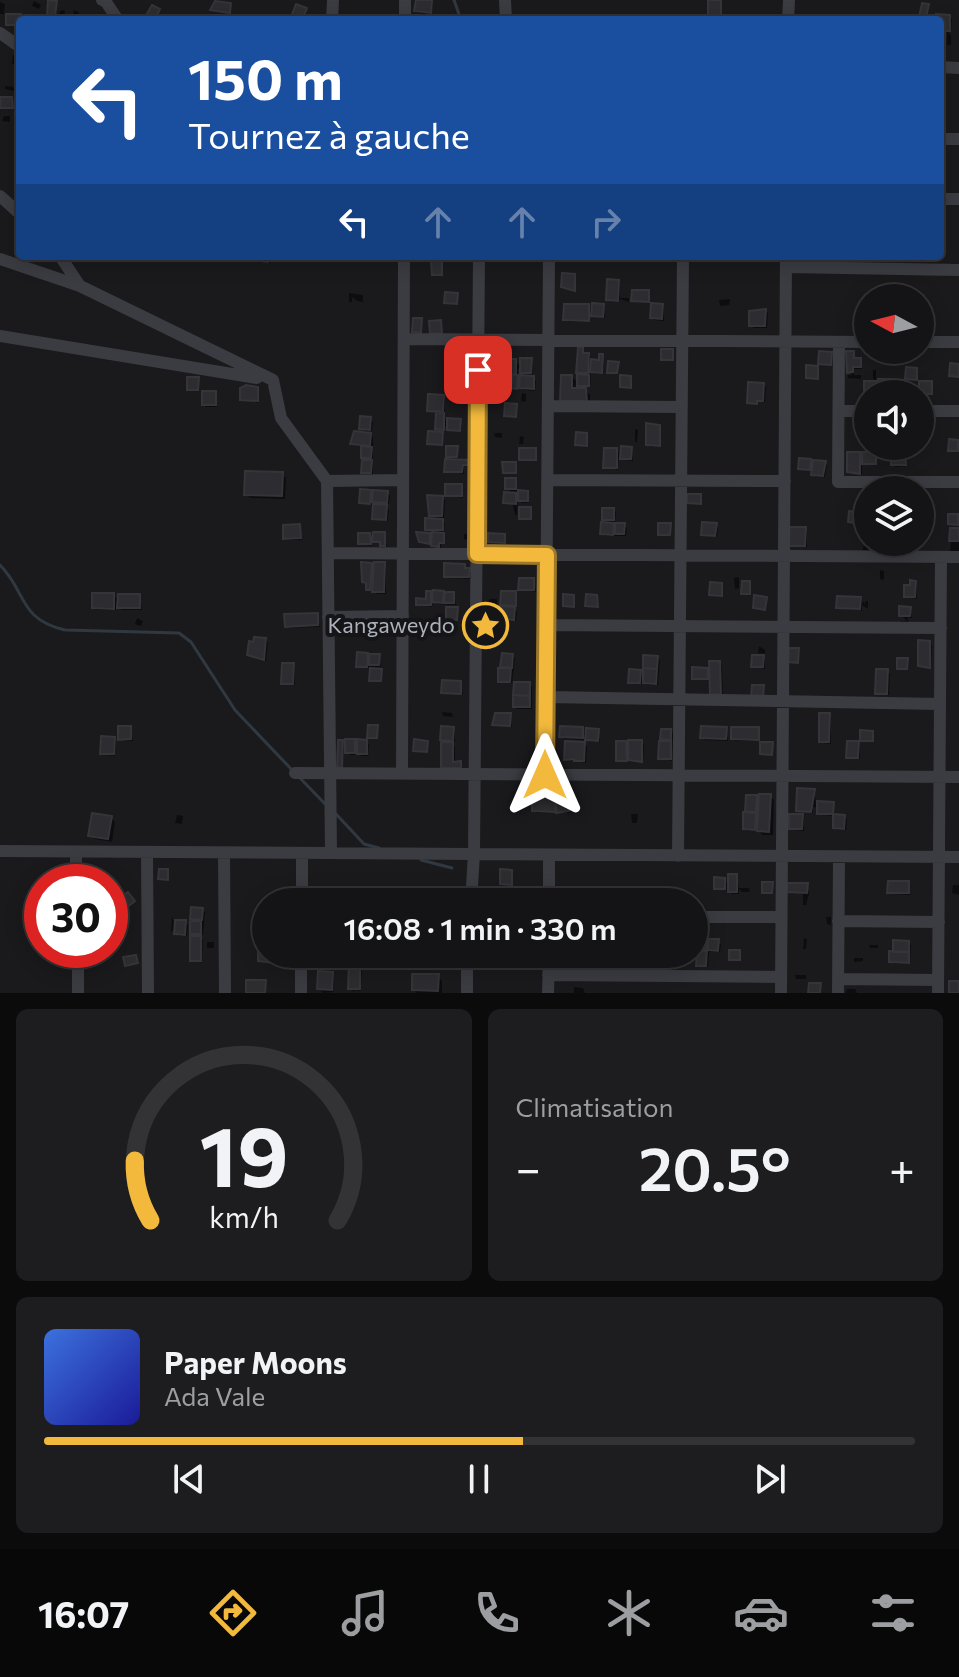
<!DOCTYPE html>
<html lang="fr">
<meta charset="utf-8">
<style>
:root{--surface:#141416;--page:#1d1d1f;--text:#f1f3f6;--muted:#9d9ea1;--line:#333335;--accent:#f2b93d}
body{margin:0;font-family:Commissioner,sans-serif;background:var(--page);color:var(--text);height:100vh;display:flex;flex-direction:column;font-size:30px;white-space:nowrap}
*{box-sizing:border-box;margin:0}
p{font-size:26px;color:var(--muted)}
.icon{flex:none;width:44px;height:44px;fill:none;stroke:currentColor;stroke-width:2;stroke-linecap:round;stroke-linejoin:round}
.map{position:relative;height:993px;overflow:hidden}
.sheet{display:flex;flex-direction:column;gap:16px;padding:16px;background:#0b0b0c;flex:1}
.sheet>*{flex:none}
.hud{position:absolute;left:16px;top:16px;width:928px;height:244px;border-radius:8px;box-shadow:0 4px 20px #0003,0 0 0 2px var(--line);background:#1a4fa0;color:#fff;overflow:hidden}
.needle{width:52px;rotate:277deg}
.buttons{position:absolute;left:854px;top:284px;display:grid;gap:16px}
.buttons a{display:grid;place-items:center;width:80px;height:80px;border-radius:50%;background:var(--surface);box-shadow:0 4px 20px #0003,0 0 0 2px var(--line);font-size:40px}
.speed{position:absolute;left:24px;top:864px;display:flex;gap:16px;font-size:40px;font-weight:700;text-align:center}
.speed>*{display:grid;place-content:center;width:104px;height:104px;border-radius:50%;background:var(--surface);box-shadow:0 4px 20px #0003,0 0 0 2px var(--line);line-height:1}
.speed .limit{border:12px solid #d22;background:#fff;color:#111}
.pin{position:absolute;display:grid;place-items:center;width:68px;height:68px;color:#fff;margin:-34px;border-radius:16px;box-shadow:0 4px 12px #0006}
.me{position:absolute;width:88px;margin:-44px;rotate:0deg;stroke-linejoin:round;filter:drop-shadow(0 0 6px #0008)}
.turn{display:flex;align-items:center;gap:28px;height:168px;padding:0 40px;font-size:36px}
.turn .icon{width:104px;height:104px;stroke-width:2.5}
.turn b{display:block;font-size:56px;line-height:68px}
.lanes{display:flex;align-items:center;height:76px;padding:0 40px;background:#0003;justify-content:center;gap:40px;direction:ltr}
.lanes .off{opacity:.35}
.big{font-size:60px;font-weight:600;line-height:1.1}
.sheet .card{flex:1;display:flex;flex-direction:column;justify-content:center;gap:12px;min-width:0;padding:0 28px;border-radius:12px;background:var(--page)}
.sheet .dial{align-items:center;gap:0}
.dial svg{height:208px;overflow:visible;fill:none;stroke:var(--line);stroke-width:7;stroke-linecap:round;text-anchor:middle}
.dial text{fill:var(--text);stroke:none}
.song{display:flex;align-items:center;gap:24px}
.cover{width:96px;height:96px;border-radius:12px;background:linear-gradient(135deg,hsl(220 70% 55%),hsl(240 70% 35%))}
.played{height:8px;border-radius:4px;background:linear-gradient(90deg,var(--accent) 55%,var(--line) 55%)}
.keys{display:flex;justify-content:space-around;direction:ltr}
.heat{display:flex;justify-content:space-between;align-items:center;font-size:44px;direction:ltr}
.sheet .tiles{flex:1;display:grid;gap:16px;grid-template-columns:1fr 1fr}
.card:last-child{grid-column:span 2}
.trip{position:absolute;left:252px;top:888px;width:456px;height:80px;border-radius:40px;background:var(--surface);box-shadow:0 4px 20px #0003,0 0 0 2px var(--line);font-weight:600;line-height:80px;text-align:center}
.tab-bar{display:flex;height:128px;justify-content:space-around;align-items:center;background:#080809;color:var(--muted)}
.tab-bar .icon{width:56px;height:56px}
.tab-bar .selected{color:var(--accent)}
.tab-bar b{font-size:36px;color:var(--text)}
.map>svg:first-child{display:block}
.shadow{fill:#0007;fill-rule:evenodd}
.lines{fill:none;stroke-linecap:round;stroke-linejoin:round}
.stream{stroke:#303941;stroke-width:3}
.building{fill:#2d2d31;stroke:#343439;stroke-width:2}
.street{stroke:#3b3c42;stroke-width:12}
.route-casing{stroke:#9d7828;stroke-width:20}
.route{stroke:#f2b93d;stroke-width:14}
.labels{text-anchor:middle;stroke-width:8;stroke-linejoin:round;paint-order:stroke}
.poi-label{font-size:22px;fill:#adb1bc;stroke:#151518;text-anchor:end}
</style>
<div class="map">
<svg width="959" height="993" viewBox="0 0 959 993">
<rect width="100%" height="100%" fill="#1a1a1d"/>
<path class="shadow" d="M418,0H432V14L419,13L416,11Z
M34,1L41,5L39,9L32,6Z
M0,2L5,4L4,14H0Z
M61,10L65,11L64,17L58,15Z
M74,10L79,12L77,20L72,19Z
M768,15L777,16L779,20H768Z
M949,17L952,19L951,32H948L951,36V45H947V32H940L938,20Z
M13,55L17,56L16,64H12Z
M5,86L14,87V91L5,89Z
M4,116H10V122L2,121Z
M244,256H271L270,263L246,261Z
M658,256H670V259L660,260Z
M618,282L620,284V298H629V302L620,299L619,302H610L608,299Z
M648,292L650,303L633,300Z
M349,293L363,295V302L357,301L352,297V302H349Z
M719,300L730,299V300L729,305L720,306Z
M588,306L593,311L603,306L605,318L595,317L590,313V322H568L565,319Z
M662,306L664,308V321L654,320L652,318Z
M766,311L768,313L767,328H754L751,326Z
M467,346H473V355L466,354Z
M580,349L591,357V361L604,364L603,374H595L591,370L590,387H582L590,395V406H566L572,377L579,384ZM576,382L584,390H575Z
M853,353L856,360L862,362V369H854V375H861V379L848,378V375H852L849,372Z
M531,360L533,363L532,378L536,381L535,391L524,390L519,385V390H511L508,387L514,384V375H494L491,373L501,371L497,363L515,361L522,367ZM518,368L528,378L518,377Z
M873,370H876V381L873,378Z
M904,382L906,394L868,395L866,393V383Z
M763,385L766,387L765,402L749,401Z
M257,389L259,392V403L242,399Z
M215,393L217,407H206L204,404Z
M522,393L526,394V402L521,401Z
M864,396H868V410L863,400Z
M443,397L445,399V420L460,421L462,429H448L445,426V431L437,428L438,413L429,410Z
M370,419L373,422L372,431H367L373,437V460H368L373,465V475L363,472L368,462L363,457V447L352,444L367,434L361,428Z
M659,426L661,429V447H650L648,444Z
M635,429L638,430L637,442H635Z
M494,433H502V438L495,437Z
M520,436L524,437L523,444H519Z
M895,446H906L907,466L895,467L893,464L899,454Z
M457,448L459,462H471L474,467L464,466V474L446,471L454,461L448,456Z
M631,449L633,461L624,460L619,454L618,470L606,467L616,450L622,456Z
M859,454L864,459L875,454L877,465H866L862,460V475L852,473L849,471Z
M810,461L814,465L825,463L827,465L825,477H816L814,472L800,468Z
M282,474L286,478L285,499L250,498L246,494Z
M516,480L517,491H511L520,499L527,493L529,495V503H522L518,498L517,515H515L513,505L505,502L513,494L507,488Z
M461,486L463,498L447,495Z
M370,492L374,496L387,493L390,495L389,504H383L389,510L388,521L374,518L380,507L372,499V505L361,502Z
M442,498L445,500L444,518H439L445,523L444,532H440L445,537V544H441V548L421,541L429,535L433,539L434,531L427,529L436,520L431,515Z
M613,510L616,512L615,525L627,528L626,536H604L602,533L609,524L604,519Z
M716,525L718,527L717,537L703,534Z
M300,526L302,540H287L285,538Z
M863,527H868V542H873L870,552L863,551L864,541H868L863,537Z
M805,529L807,532V547H793L791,545Z
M952,530H959V554L950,551Z
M384,534L387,547L372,538V546L360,544L369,535L374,540Z
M464,534H472L473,540L464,539Z
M384,564L386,567V594H377L372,589L370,591L364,581L371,565L375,569Z
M464,566L471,572V579L448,578L446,576Z
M880,570L884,571V580L880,579Z
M739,577V588L735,589L734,578Z
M534,580L536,592L520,589Z
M915,583L917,585V599L908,598L906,596Z
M435,592L454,594L456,605L437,604L433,600L432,607L418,604L428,601L430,593L434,597Z
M515,593L517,607H512L517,612L516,621L504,620L502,618L506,609L502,604Z
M113,595L120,601L140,596L142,610H122L116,603V610H96L94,608Z
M489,599H497V605H489Z
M860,599L865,604V601H868V609L862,605V610L841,609L838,607Z
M910,609L912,618H907L910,624L901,623V621H907L901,615Z
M317,615L320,627L289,628L287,626Z
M137,618L143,621L141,626L135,624Z
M265,640L268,642L266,661L252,657L249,654Z
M930,643L932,645L931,669L920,665Z
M759,646L765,650V654L759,653L765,659V669L753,666L762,657L758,653Z
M359,654L379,656L381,667L360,668Z
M512,656L515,658L512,683H503L500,681L507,670L502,666Z
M657,658L660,660L658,685H647L642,680V684L630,682L640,672L645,677Z
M719,663L722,665L723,696L712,694L711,681L694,678V669L711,670Z
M293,665L295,667V685H286L283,683Z
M887,671L890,674L889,695H880L878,693Z
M461,683L463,695L443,692Z
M530,684L532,687V709H517L515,707Z
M442,712L452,713L453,717L443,716Z
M510,715L512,727L494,725Z
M829,715L831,717V744L823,743L821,741Z
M130,728L133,741H123L120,739Z
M453,729L455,731V742H450L455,747V764L460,763L462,770H446L448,744L442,739Z
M582,729L587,734L598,731L600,742H589L585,737L584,740L564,739L561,737Z
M726,729L728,741L705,740L702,738Z
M758,729L760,741H735L733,738Z
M663,731L673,733L672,761L660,758Z
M114,739L116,741L115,756L104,755L102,753Z
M354,741L359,747L366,742L369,744L368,756H361L356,750V755H350L344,749L342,769V742L347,747Z
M641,742L644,745L643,763L633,761L628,757V762L618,760L626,743L630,748Z
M858,743L860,746V759H851L848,757Z
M584,744L587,746L586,763L566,759Z
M814,791L816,803L833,804L835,816L821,815L819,808L813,807V813L798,810Z
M563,795L570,802V813H536L534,811V801H558Z
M770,796L774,800L773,835H763L757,829V831H747L745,829L748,797H756L761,802Z
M631,814H638L637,823H632Z
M177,815L183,816L182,824L175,823Z
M802,816L804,819V831L793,830L791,828Z
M844,817L847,819L846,830H837L835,828Z
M111,818L115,822L112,842L95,839L90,835Z
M736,876L739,888H749L750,892H742L739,889V894H732L729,891L716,888L724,880L730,886Z
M908,883L910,895L892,894L890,892Z
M807,885L809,894L806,905H803V894L789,891Z
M953,885H959V895L952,893Z
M484,892L491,895V902H484Z
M193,909L205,912L203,935H198L203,940L202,963L192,960L197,938L192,933Z
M260,911H266V954H283V964L260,961L265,952L259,947Z
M172,916L174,922L188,925L187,936H178L173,930L171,932Z
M826,917H831V925L827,924Z
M804,938L807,939L806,949H803Z
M697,940L721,944L720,952H709L708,967L698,965Z
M207,942H214V948H207Z
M908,943L911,945L910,964H894L891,961Z
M869,945H878V948H870Z
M586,954H599V967L585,966V972L572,959H586Z
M854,958H863V961L854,962Z
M359,964L362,966L361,991L354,990L355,993L350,988Z
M332,974L334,976L333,992L323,993L319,989Z
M795,975H806V979H796Z
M438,976L442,981V993H417L414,990Z
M574,987L583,988L585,993H574Z
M847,989H855L857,993H846Z"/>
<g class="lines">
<path class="stream" d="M454,0L461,20
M0,565C27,592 18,619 65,630L179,633L191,642L235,710L294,772
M299,777L327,806
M336,814L364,844L379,848
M421,860L452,868"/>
</g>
<path class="building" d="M48,0L57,1L55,16L47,15Z
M416,0H432L431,13L414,11Z
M708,0H721V20H708Z
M215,1L231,3L230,13L210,10Z
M922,3L929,4L926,18L919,17Z
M296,4L307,8L302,20L291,17Z
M152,5L160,9L155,20L145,17Z
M6,14H21L20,25H6Z
M936,14L950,15V31H940V20H936Z
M0,97H12L13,108H0Z
M242,256H269L268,262L241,259Z
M442,259V275H432L431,261Z
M562,273L575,274V291L561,287Z
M607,279L619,280L618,301L606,300Z
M632,290H649V302L631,301Z
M445,292L458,293L457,304L444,303Z
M592,303L604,304L603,317L591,316Z
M651,303L663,304L662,319L650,318Z
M564,304H589V321L563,320Z
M766,309L765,326H749V311Z
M413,318H422L421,333L412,332Z
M441,320L442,333L430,334L429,321Z
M578,347H583V353H589L588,373H576Z
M661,349H673V360H661Z
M819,351L832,352L831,365L818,364Z
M846,351H854V358H861V367H853V372L847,373Z
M599,354H603L602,373L590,372L591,359L599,360Z
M520,358H532L531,373H520Z
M495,359H516V374H489L490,368L499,369V364H495Z
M608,361L619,362L617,373H607Z
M950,363L959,364V377L949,376Z
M806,365L818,366V379L806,378Z
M906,367L917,368V380L905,379Z
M577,374L589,375V386H577Z
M512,375H518L517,389L506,388L507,382H512Z
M520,375L534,376V389L519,388Z
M561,375H572V388H586L587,403L560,402Z
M620,375L631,376V388L620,387Z
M187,377H199L198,390H187Z
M878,379H891L890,392H878Z
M892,380H905L904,393H892Z
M864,381H877V394L864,393Z
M919,381H932V394H919Z
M748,382L764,383L763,401H757V404L747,403Z
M246,385L258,387V401L240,400V388Z
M202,391H216V405H202Z
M428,394L444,395L443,412L427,411Z
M505,403L517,404L516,417L504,416Z
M436,412L444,413V430L435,429Z
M360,416L371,417L370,430L359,429Z
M447,418L461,419L460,431L447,430Z
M646,423L660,425V446L646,445Z
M354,431L371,433L370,446L350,444Z
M428,431L443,432L442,445L427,444Z
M576,432L587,433V446L575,445Z
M949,439L958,440V451H948Z
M361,446L372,447L371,458H361Z
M446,446H458L457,457H446Z
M621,446L632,447L631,459H620Z
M519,448H536V460H519Z
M604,448H617V468H603Z
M847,452H860V474L847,472Z
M862,452H876V464H862Z
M891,452H905L906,465H891Z
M799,458L811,459L810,470L798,469Z
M445,459L472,460V465H463L462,472H444Z
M362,460H372L371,473H361Z
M813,460L826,461L823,476L811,475Z
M502,462H516V473H503Z
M245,471L283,472L282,496L244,495Z
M505,478H516V489H505Z
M445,484H462V496H445Z
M360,489L371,490L370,504L359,503Z
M373,490L388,491L387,503L372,502Z
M518,490L528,491V501H518Z
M504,492L516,493V504L503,503Z
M687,494H701V504L687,503Z
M427,495L443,496L442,516H429Z
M373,504L387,505L386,520L372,519Z
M519,507H531V519H519Z
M602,508H614V520H602Z
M849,511L862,513L861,524L848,522Z
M948,514H958V525L948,524Z
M425,518L443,519V530H425Z
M601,522L614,523L613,535L600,534Z
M702,522L717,523L715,536L701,535Z
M615,523H625L624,534H615Z
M658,523H671L670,535H658Z
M300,524L301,538L283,539V525Z
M789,527H806L805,546H789Z
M950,528H959V541H949Z
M373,532H385V546H380V542H372Z
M416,532L430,533V544L419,542Z
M432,532L444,533V543H439V547L431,546Z
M358,533H370L371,544H358Z
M488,533L505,534V543L488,542Z
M361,562L372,563L370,590H366V583L362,582Z
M374,562H385L384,592H372Z
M444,563L465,564V568H470L469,577H444Z
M519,578H534V590H518Z
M910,580L916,581L915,597H904V585H910Z
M742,581H750V594H741Z
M710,582L722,583V596L709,595Z
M433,590L444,591L443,603L432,602Z
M426,591H431V605H416V598L426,599Z
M501,591H516V606L500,605Z
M445,592H454V603H444Z
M92,593H114V609L92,608Z
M118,594H140V608H117Z
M563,594L574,595V607L563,606Z
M586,594L597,595L598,607L585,606Z
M754,595L767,597L765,610L753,608Z
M837,596L861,597L860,609L836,608Z
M501,606L515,607L514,620L500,618Z
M899,606L911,607L910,616H899Z
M446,607H458L457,620H446Z
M318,613V625L285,627L284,614Z
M428,620H443L442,633H428Z
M254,637L266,638L264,660L247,655L249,641L253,642Z
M918,640L930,641V668L918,666Z
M789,648H799L798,663L788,662Z
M357,652L368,653L367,667H356Z
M502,653L513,654L512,668L500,667Z
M369,654H380L379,665H369Z
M643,655L658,656L657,669L643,668Z
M752,655H764L763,667H751Z
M897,658H908L907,669H897Z
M709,661H720L721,694L710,695Z
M282,663H294L293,684H281Z
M692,667L708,668V679H692Z
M370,668L382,669L381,681H369Z
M498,668H511L510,682H498Z
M643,668L657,669L656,684L643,683Z
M629,669L641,670L640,683H628Z
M876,669H888L887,694H875Z
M442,680L461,681V694L441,693Z
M514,682H530V696L513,695Z
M752,685H764L763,698L751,697Z
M513,695L530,696V707H513Z
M495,713H511L510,726L492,725Z
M819,713H830L829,742H819Z
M368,725H378L377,738H367Z
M118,726H131V739L118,740Z
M441,726L454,727L453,741L440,740Z
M560,726L583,727V738L559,737Z
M701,726L727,727L726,739L700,738Z
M731,727H759V740L731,739Z
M586,728L599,729L598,741L585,740Z
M661,729H671V740L660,739Z
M860,730L873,731V741H860Z
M101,736L115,737L114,754H100Z
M345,739H355V753H345Z
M357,739L367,740V754H357Z
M414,739L428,741L427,752L413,751Z
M338,740H343L342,768L337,767Z
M628,740H642V762L628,760Z
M565,741L585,742L584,761H574V759L564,760Z
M616,741H626L627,761H616Z
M659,741H671V759H658Z
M847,741H859L858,758H846Z
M441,742H453V762L461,761V768H441Z
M760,742H773L772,755L760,754Z
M797,788L815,789L811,812L796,811Z
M556,793H564V798H569V811L556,813Z
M759,794H771L769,832L757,831Z
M746,795H757L756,812H745Z
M532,799H556L555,812L532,811Z
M817,801L834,802L833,814H817Z
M743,812L756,813L755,830L743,829Z
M92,813L112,816L108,839L88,836Z
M789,814H803L802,829H789Z
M833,814L845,815L844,829L833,828Z
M159,869H168V880L158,879Z
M500,869L512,870V885L500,884Z
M728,874H737V892H728Z
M714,877L725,878V889H714Z
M888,881H909V893H887Z
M762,882H773L772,893H762Z
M787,883H808L807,893L787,892Z
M128,892L135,901L126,908L119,899Z
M559,892L583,893L582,902H558Z
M191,907L203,908L202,920L190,919Z
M258,909H266V937H257Z
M175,920H186L185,935L174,934Z
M190,921H201V934H190Z
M190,936H201V961H190Z
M695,938L707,939L706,950H695Z
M708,939H719L718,951L708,950Z
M893,940L909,941V952H893Z
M258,950H266L267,962L258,961Z
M729,950H740V960H729Z
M697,951H707L706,966H696Z
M889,951L909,952V963L889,962Z
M269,954H282V963L268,962Z
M584,954H598L597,965H584Z
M136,955L138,963L125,966L123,957Z
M413,956L426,957L428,966L413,965Z
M570,957H583V970H571Z
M349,961L360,962V989H348Z
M318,971L333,972L332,990L317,989Z
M412,974H439L438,991L412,990Z
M246,980H266L265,993H246Z
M949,981H959V993H949Z
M809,983H821L820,993H808Z"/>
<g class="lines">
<path class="street" d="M102,0L106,2L118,20
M505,0L506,20
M332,20L333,0
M405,20V0
M788,20L789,0
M0,33L20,47
M940,67L959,68
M940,139H959
M0,196L20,214
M940,199H959
M60,256L80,286L273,380L281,418L327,481L331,853
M0,259L80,286
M786,267L959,270
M0,336L257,378
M404,339L868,342
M839,342L838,482H959
M920,342H959
M548,406L682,407
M839,411H868
M920,411H959
M547,480L785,481
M327,481L403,480
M328,553L959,557
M328,617L403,616
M546,625L941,628
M546,697L940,704
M295,773L959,777
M402,774L404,256
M545,775L549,256
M0,851L959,857
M76,852V882
M147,852L148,993
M224,853L225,993
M678,856L683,256
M302,902V853
M471,902L474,854L479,256
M549,902V855
M694,917H781
M838,921L939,922
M78,950V993
M548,975L781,977
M838,979L938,980
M301,993V954
M467,993V954
M548,993L549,954
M781,993L786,256
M838,993L839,857
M938,993L941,557"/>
</g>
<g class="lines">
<defs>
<path id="route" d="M478,370L477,554L547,555L545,775"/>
</defs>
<use href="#route" class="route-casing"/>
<use href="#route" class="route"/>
</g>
<defs>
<symbol id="sight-ring" viewBox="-11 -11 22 22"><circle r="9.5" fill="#151518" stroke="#f2b93d" stroke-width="1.5"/><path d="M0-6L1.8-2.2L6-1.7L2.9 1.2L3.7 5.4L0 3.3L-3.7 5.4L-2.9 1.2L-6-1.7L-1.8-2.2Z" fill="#f2b93d"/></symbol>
</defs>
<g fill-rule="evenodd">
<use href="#sight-ring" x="460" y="600" width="51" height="51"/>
</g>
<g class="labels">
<g class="poi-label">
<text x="455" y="633">Kangaweydo</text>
</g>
</g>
</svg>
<div class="buttons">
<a><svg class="needle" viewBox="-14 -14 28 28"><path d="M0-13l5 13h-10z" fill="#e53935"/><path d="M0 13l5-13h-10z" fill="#9d9ea1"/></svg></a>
<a><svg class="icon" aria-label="sound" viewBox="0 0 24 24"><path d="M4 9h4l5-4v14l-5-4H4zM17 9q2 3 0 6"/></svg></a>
<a><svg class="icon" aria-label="layers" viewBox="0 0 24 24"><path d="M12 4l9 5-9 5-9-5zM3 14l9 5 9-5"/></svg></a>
</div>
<div class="speed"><div class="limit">30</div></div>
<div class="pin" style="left:478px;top:370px;background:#d93025"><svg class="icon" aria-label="arrive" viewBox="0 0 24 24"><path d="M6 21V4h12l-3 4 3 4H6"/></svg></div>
<svg class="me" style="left:545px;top:775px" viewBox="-20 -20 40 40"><path d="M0-17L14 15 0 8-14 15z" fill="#f2b93d" stroke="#fff" stroke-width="4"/></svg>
<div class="trip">16:08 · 1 min · 330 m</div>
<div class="hud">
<div class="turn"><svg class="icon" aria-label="left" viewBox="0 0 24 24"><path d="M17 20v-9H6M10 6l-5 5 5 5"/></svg><div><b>150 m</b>Tournez à gauche</div></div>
<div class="lanes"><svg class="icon" aria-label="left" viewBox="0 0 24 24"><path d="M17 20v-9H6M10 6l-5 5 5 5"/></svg><svg class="icon off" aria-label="ahead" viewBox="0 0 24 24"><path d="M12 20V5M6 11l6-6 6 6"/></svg><svg class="icon off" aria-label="ahead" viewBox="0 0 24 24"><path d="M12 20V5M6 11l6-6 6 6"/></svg><svg class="icon off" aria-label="right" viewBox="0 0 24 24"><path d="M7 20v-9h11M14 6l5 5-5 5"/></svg></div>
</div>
</div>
<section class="sheet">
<div class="tiles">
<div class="card dial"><svg viewBox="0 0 100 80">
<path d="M14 69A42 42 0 1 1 86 69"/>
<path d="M14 69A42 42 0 0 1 8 46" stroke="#f2b93d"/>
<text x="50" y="56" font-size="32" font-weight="700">19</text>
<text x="50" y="72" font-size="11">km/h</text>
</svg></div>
<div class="card"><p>Climatisation</p>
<div class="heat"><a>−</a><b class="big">20.5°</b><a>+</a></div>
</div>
<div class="card">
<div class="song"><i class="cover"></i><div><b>Paper Moons</b><p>Ada Vale</p></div></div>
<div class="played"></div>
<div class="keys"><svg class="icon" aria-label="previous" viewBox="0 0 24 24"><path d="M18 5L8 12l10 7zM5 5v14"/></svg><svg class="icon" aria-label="pause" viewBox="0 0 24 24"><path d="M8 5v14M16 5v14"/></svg><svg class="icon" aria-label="next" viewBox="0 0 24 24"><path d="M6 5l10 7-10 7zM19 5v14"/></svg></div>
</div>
</div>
</section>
<nav class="tab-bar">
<b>16:07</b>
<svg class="icon selected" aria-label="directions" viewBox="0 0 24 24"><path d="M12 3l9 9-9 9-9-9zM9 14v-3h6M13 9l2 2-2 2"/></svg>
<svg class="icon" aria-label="music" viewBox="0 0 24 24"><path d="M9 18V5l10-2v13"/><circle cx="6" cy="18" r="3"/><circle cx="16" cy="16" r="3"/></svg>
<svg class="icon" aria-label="phone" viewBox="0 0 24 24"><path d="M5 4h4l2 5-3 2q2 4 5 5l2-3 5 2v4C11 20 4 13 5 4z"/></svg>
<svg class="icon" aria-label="climate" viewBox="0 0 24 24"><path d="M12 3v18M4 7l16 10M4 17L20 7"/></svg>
<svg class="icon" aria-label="car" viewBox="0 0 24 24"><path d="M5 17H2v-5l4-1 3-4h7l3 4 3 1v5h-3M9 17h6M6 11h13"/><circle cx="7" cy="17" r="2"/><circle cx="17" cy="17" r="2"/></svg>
<svg class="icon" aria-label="filters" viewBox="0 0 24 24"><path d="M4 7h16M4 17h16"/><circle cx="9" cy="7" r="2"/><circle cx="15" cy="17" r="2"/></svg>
</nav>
